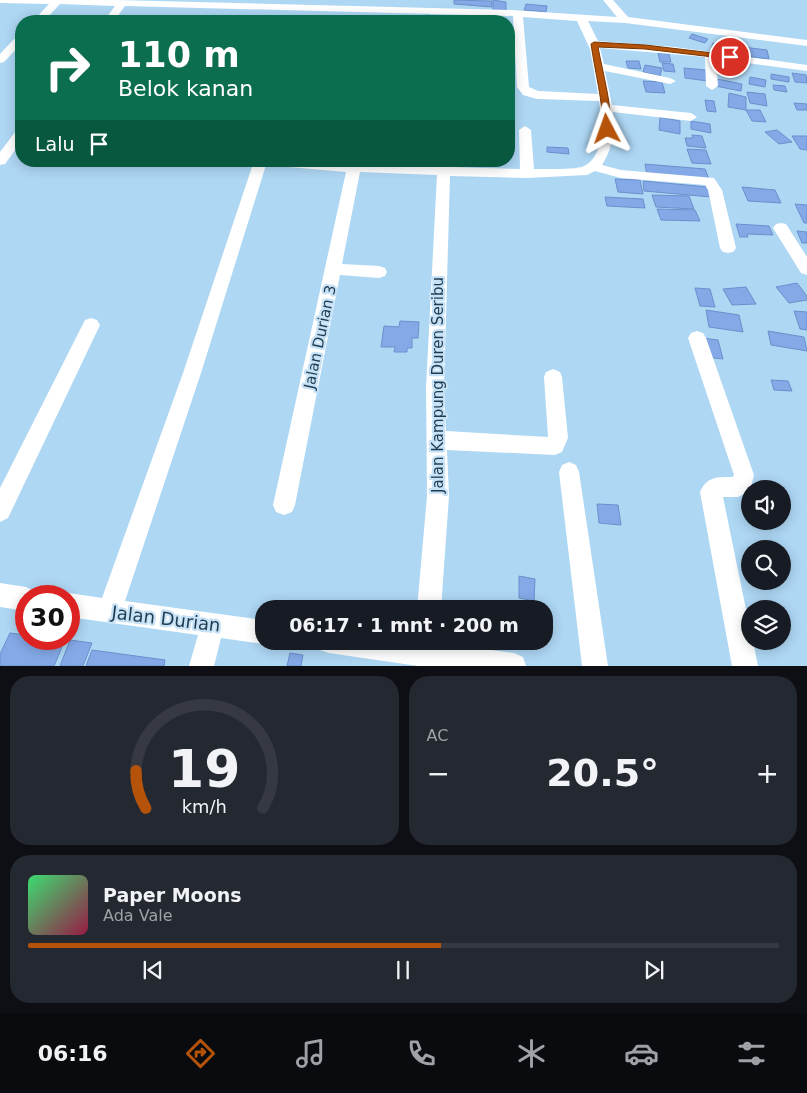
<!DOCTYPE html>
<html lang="id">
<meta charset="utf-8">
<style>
:root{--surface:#171b24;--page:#242831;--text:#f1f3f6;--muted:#9ea1a6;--line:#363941;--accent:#b45309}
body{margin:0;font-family:"DejaVu Sans",sans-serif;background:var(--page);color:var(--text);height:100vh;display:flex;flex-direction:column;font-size:19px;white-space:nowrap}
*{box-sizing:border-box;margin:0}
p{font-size:16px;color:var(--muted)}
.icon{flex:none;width:28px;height:28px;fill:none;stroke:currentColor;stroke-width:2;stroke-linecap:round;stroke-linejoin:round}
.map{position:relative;height:666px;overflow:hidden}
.details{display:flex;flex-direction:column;gap:10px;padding:10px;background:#0d0f14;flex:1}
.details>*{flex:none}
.hud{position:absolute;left:15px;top:15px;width:500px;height:152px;border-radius:20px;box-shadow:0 2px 12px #0003;background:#0b6e4f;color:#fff;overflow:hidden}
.controls{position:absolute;left:741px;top:480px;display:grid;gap:10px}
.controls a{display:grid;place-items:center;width:50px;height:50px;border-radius:50%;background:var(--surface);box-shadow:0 2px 12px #0003;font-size:25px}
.speed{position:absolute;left:15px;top:585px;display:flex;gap:10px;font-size:25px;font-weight:700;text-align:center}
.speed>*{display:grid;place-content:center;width:65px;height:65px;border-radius:50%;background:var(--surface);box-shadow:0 2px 12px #0003;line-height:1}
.speed .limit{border:8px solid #d22;background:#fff;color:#111}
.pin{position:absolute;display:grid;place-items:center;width:42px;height:42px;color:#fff;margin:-21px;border:2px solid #fff;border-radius:50%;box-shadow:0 1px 5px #0007}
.me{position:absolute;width:55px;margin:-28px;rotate:356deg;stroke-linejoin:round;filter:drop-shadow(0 0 4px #0008)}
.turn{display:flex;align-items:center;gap:18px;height:105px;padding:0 20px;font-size:22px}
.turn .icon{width:65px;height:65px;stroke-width:2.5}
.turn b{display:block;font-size:35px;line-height:42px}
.then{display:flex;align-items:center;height:48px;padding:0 20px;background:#0003;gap:10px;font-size:19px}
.big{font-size:38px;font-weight:600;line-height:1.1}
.details .widget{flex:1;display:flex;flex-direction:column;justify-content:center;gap:8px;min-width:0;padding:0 18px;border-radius:20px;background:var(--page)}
.details .dial{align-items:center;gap:0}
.dial svg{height:130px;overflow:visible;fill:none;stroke:var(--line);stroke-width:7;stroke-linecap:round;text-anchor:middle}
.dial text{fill:var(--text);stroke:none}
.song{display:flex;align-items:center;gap:15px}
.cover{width:60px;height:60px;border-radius:8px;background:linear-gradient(135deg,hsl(140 70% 55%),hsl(340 70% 35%))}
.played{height:5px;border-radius:2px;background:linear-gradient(90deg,var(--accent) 55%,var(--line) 55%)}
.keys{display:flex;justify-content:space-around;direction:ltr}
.heat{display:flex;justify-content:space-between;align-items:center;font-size:28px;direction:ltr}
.details .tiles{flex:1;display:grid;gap:10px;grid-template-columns:1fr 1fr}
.widget:last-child{grid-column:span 2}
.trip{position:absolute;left:255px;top:600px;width:298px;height:50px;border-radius:20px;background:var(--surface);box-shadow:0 2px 12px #0003;font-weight:600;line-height:50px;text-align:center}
.dock{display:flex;height:80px;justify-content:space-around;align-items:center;background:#090b0e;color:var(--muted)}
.dock .icon{width:35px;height:35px}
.dock .active{color:var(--accent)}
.dock b{font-size:22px;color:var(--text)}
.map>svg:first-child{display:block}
.building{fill:#84a9e7;stroke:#6b8fcb}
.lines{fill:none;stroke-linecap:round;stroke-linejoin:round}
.minor{fill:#fff;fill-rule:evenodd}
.route{fill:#b45309;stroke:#753606}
.labels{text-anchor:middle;stroke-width:4.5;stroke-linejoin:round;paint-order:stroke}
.street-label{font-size:15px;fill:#1e3b4f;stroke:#c7e2f6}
.near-street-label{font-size:18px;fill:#1e3b4f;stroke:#c7e2f6}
</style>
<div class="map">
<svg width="807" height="666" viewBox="0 0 807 666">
<rect width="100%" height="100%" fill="#aed7f4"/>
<path class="building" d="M454,0L492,1V7L454,4Z
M493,0L506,2V11H493Z
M526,4L547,6L546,12L524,10Z
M425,15L436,16V21H424Z
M692,34L708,39L705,43L689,38Z
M713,43L728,46L726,53L711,50Z
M735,46L767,50L769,59L737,55Z
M658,53L669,54L671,62H660Z
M626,61H639L641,69L628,68Z
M662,63L673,64L675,72L664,71Z
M645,65L662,68L660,76L643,72Z
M684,68L706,70L708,81L685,78Z
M719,68L732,69L734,75L721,74Z
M792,73L806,75L807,83L795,82Z
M771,74L789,77V82L771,79Z
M750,77L766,80L765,87L749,84Z
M717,79L742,84L741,91L715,86Z
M643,81L662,82L665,93L646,92Z
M773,85L785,86L787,92L774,90Z
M747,92L765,94L767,106L750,103Z
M729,93L746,97V110L728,107Z
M705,100L714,101L716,112L707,111Z
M794,103L807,104V110H797Z
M746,110H760L766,122L752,121Z
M660,117L680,121V134L659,130Z
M691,121L710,124L711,133L691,129Z
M777,130L792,142L779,144L765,132Z
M692,135L702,136L706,148L687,146L685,138H693Z
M792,136H807V150L800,149Z
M547,147L568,148L569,154L547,152Z
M687,149L706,150L711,164L692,163Z
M645,164L705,169L709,179L647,175Z
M615,179L640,180L643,194L618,192Z
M643,181L708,187L711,197L644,191Z
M742,187L775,190L781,203L748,201Z
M652,195L689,196L694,209L656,207Z
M605,197L643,199L645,208L607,206Z
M795,204L807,205V223H804Z
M657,209L695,210L700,221L661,220Z
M736,224L769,226L773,235L747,234L748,237H740Z
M797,231L807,232V243H802Z
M797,283L807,296V300L789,303L776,287Z
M746,287L756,304L732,305L723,289Z
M695,288L710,289L715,307L700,306Z
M706,310L739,315L743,332L709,327Z
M794,311L807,312V330L800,329Z
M400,321L419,322L418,338H412V348H407V352H394L395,347H381L384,326L399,327Z
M768,331L804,337L807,351L771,345Z
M702,338L718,340L723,359L706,357Z
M771,380L788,381L792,391L774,390Z
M597,504L618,505L621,525L599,523Z
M519,576L535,579L534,601L519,598Z
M10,633L26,635V639L65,640L54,666H0V654Z
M70,640L92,643L83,666H60Z
M92,650L165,660L164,666H86Z
M290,653L303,655L301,666H287Z"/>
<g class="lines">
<path class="minor" d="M0,0H116L511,10L617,17L603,0H613L628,17L807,40V46L625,23L588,21L598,41L675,47L807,65V71L716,59L718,86L712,90L706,86L705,57L600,48L604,64L670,78L676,81L670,84L605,71L612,105L691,113L697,117L691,121L613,112C614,132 613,148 602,165L621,170L714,178L722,190L736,248L733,252L728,253L723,252L720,248L708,190L705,185L621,178L595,171L587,175L527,178L450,176L444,387L446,431L548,437L544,377L546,372L553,369L560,372L562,377L568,438L562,452L555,455L447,450L449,496L441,609H417L427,496L426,387L437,175L360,172L342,264L379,266L385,268L387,272L385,276L379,278L340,275L295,505L292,512L284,515L276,512L273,505L346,172L266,165L201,373L125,601L264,620V641H271L264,644L221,638L214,666H189L198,635L69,617V596H61L69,593L102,598L183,373L254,161L348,163V161H362L361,164L437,167V161H451V167L520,169L519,130L525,126L531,130L534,169C544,169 577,170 584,166C605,156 602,120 599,101L537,99L523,95L517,87L513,16L125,6L114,21H104L115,6L60,4L44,21H33L49,4L0,3ZM523,17L577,21L590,49L598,94L538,91L529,87Z
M139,16L176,17L181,20L135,21L134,19Z
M21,35V44L4,62L0,63V54L17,36Z
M21,130V142L5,164L0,165V152L16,131Z
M781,223L786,224L807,257V275L801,273L773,228L776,224Z
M91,318L97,320L100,325L8,518L0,522V488L85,320Z
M697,331L703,333L706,338L754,475L750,491L738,497H723L750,629V641H753L758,666H732L700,492C707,476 718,477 733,477L734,475L688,338L691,333Z
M569,462L576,465L579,472L608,666H582L559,472L562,465Z
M0,583L26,587L34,591L37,596H26V611L0,607Z
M317,641H423L514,653L523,657L526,666H418L329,653L320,650Z"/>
</g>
<path class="route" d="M594,42L645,45L730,55L733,57L730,59L645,49L598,47C603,74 611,101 611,129L607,131L603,129C603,101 595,72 591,44Z"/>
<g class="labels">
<g class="street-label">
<text transform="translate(320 337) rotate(-78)" y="5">Jalan Durian 3</text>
<text transform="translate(438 385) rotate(-90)" y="5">Jalan Kampung Duren Seribu</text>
</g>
<g class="near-street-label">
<text transform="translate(166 619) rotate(7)" y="6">Jalan Durian</text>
</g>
</g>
</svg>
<div class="controls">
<a><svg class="icon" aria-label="sound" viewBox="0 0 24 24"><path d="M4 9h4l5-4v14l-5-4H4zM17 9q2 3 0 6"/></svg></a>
<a><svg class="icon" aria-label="search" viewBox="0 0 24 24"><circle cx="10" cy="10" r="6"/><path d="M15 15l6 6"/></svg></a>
<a><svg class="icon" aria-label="layers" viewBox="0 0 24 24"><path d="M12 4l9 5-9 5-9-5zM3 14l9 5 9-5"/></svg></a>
</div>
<div class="speed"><div class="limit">30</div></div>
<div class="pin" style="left:730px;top:57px;background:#d93025"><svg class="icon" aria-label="arrive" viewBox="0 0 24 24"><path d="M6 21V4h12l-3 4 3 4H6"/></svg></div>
<svg class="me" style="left:607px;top:129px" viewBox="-20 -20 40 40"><path d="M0-17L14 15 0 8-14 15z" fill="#b45309" stroke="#fff" stroke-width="4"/></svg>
<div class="trip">06:17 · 1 mnt · 200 m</div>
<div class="hud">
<div class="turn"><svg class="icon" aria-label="right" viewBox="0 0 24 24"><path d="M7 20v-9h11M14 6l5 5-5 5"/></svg><div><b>110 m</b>Belok kanan</div></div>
<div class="then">Lalu<svg class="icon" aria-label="arrive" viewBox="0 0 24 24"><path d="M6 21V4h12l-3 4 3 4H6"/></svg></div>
</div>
</div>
<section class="details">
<div class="tiles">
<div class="widget dial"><svg viewBox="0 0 100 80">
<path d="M14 69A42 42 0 1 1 86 69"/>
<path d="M14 69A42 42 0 0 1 8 46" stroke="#b45309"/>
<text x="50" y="56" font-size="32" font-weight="700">19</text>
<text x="50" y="72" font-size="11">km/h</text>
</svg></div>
<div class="widget"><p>AC</p>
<div class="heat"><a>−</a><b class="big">20.5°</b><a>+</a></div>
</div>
<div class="widget">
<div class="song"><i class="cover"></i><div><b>Paper Moons</b><p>Ada Vale</p></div></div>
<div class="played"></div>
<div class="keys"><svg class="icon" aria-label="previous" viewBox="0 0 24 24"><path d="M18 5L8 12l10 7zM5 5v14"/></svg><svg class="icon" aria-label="pause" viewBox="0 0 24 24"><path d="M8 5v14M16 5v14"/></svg><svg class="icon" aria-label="next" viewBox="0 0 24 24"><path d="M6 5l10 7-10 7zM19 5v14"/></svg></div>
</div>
</div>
</section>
<nav class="dock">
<b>06:16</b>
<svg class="icon active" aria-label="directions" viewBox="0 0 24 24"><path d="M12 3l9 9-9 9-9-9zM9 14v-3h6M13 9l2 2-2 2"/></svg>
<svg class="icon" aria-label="music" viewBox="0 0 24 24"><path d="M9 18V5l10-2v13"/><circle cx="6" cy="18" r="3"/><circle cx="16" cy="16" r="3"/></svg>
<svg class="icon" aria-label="phone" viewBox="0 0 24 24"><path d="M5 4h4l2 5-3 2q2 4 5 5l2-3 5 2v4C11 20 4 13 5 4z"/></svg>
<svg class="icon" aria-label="climate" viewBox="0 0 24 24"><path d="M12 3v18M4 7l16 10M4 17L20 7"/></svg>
<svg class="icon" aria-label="car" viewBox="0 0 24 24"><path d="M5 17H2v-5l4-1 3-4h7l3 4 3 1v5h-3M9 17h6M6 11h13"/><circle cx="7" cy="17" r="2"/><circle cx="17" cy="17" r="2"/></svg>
<svg class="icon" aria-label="filters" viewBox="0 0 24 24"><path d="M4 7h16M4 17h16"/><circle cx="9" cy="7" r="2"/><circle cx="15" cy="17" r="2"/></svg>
</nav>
